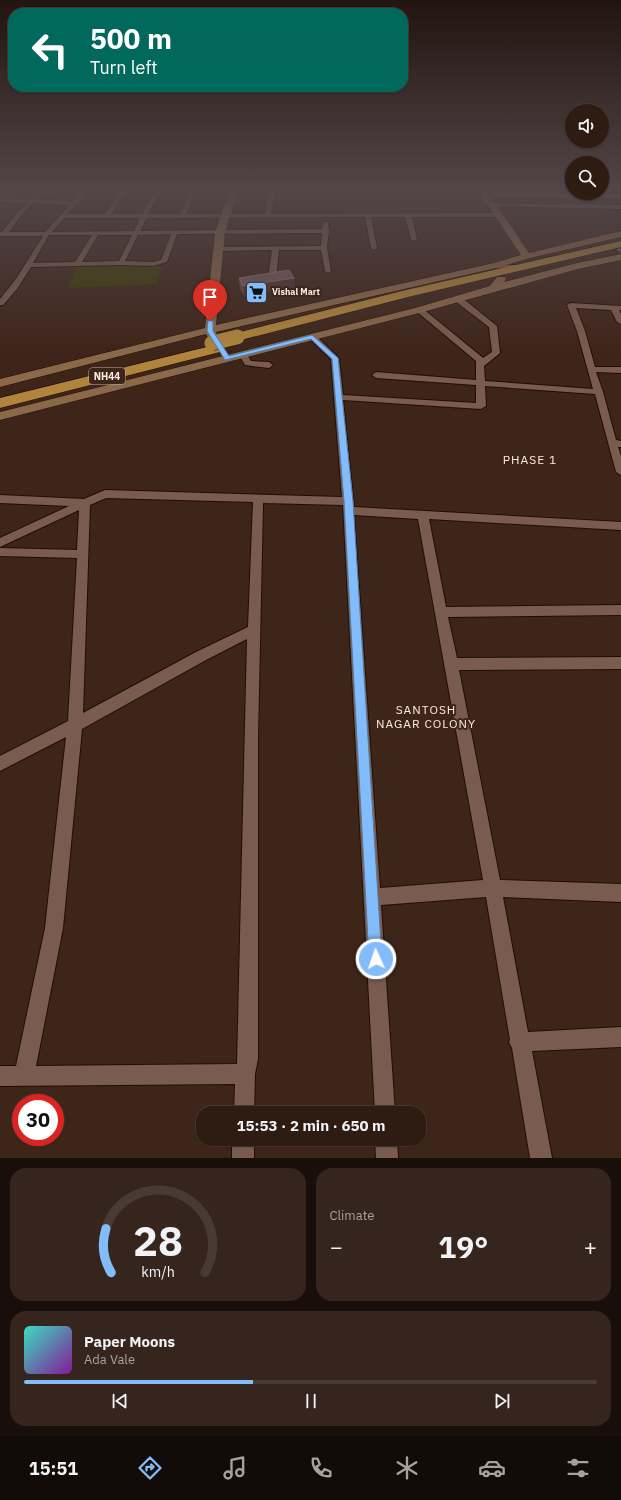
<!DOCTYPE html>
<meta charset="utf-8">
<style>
:root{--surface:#2e1c13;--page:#36251c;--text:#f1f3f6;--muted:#a7a1a0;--line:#493a33;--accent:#82bcfa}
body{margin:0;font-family:"IBM Plex Sans",sans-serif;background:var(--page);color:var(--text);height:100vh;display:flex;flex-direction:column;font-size:15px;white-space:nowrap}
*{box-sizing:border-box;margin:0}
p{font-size:13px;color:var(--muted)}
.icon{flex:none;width:22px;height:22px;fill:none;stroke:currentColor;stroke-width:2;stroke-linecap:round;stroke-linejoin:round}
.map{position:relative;height:1158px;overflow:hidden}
.sheet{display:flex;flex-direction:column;gap:10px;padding:10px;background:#190f0a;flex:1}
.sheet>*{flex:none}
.top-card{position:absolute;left:8px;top:8px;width:400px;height:84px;border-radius:16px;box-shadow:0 1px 3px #0004,0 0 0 1px var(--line);background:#00695c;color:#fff;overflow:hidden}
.controls{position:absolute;left:565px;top:104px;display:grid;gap:8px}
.controls a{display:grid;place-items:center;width:44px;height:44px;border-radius:50%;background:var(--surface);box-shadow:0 1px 3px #0004,0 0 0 1px var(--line);font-size:20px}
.speed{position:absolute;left:12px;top:1094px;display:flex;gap:8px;font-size:20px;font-weight:700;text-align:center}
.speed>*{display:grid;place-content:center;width:52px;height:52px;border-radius:50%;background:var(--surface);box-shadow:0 1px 3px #0004,0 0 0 1px var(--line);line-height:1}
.speed .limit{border:6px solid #d22;background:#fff;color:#111}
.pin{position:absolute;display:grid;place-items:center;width:34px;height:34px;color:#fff;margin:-41px -17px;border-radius:50% 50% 50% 0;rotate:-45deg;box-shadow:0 0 4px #0007}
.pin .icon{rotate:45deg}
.me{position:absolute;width:44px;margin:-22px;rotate:357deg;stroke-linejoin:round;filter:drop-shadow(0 0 3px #0008)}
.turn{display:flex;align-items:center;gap:14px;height:84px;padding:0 16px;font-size:18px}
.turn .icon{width:52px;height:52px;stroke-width:2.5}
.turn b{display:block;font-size:28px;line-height:34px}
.big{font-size:30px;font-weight:700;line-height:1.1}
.sheet .widget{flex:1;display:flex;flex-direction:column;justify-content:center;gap:6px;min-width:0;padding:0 14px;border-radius:16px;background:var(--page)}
.sheet .dial{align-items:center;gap:0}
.dial svg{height:104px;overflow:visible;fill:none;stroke:var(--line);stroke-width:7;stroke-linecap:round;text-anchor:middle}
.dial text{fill:var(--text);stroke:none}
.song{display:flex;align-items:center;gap:12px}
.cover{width:48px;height:48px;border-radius:6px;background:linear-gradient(135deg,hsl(170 70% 55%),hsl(290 70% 35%))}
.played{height:4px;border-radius:2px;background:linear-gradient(90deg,var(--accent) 40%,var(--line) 40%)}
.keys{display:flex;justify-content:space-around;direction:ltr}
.heat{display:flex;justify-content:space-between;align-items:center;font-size:22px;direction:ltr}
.sheet .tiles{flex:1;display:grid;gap:10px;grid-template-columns:1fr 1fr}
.widget:last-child{grid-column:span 2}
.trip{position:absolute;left:196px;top:1106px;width:230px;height:40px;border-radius:16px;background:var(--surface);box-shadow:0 1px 3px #0004,0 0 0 1px var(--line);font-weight:700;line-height:40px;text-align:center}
.menu{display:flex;height:64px;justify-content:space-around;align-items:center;background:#120b08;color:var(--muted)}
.menu .icon{width:28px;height:28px}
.menu .active{color:var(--accent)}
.menu b{font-size:18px;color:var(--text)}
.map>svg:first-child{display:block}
.green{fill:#3c3b05}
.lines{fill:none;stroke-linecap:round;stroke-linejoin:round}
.street-casing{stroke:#230d03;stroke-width:2}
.secondary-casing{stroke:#230d03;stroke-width:1}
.highway-casing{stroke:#230d03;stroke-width:1}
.street{fill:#795c4f;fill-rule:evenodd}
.secondary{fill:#8a684a;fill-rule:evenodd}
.highway{fill:#b0843d;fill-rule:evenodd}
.highway-bridge-casing{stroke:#230d03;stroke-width:16;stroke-linecap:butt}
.highway-bridge{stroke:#b0843d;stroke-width:15}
.wall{fill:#644648}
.shaded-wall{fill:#4e322e}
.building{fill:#755858;stroke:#8a6f6e}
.route{fill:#82bcfa;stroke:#547aa2}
.labels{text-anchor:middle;stroke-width:4;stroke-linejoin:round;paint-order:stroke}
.far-poi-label{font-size:9px;font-weight:bold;fill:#fcebe3;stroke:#3e2519;text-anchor:start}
.shield{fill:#3e2519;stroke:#c3b0a6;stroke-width:1}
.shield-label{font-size:10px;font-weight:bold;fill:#fcebe3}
.neighbourhood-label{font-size:12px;letter-spacing:1px;fill:#fcebe3;stroke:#3e2519}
</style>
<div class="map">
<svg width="621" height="1158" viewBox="0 0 621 1158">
<rect width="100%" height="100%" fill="#3e2519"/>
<path class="green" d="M77,264L161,266L157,284L68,288Z"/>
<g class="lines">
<defs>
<path id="street" d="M5,190H11L2,198L31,199L42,190H89L78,204L67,214H105L121,190H127L111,214H142L155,190H161L148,214H180L191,190H197L186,214H265L270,190H276L271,214L498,213L501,215L498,217H412L417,239L414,241L411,239L405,217H371L377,248L374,250L371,248L365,217L147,218L140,231L322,229L324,222H328L329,231L327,248L331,271L328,273L325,271L321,250H279L276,278L272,280L268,278L272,250L217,251L214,249L217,247L321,246L322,233L177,234L167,262L153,266L121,265L31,267L17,289L3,305H0V299L16,279L43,236H0V232H2L18,212L28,203L0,202V194ZM48,190L50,192L81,193L73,201L38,200ZM34,203L70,205L45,232H9L22,214ZM64,218H140L134,231L52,232ZM171,234L161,260L153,262L125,261L138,235ZM49,235H92L75,262L33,263ZM98,235H132L119,261L82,262Z
M311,190H342L343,191L340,193L314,192Z
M491,194H621V198L489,197V195Z
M492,203L621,205V209L490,206L489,205Z
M619,248L621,249V253L616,250Z
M488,265H521L524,267L521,269L486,268L485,267Z
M455,297H461L497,326L500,353L484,366L485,381L593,389L577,331L567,305L571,303L621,306V310H619L621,314V324L617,322L611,310L576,308L585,331L595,367H621V373L596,372L603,392L616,440L621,441V447H618L621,456V475L616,472L595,394L485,386L486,406L481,409L343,400L354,507L621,522V530L429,519L446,607L621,605V615L448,617L457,658L621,657V669L459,670L500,880L621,884V902L503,897L528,1032L621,1027V1047L532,1051L552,1158H530L512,1048L509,1042L510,1040L486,897L381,905L395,1113H375L343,505L263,503L258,739V1059L255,1074L254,1113H234L235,1084L0,1086V1066H16L45,928L66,737L0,771V756L68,721L77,558L0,556V548L77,550L79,510L0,547V538L69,506L0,503V495L84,499L105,490L342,497L331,359L308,337L312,335H315L339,358L343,395L476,403V385L376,378L372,375L376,372L476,380V361L415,310L419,308H422L483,358L492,352L489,327L455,301ZM106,498L253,502L248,627L196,652L83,713L90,505ZM354,515L418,519L483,880L380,888ZM247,639L237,1064L36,1066L63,928L82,729L206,660Z
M243,352L246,353L251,361L269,362L273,365L269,368L245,365L239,355Z
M232,1139H254V1158H232Z
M375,1139H397L398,1158H376Z"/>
<path id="secondary" d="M230,190H238L225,232L216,325L494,263L521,255L489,207L483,201L479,190H487L491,200L495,203L529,253L621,231V237L530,258L496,268L216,332L221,340L219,342H211L206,334L0,387V379L205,328L215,232Z
M621,254V260L578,269L423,312L0,420V412L415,308L490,286L497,277H505L506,279L504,282L577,263Z"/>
<path id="highway" d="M621,241V247L408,297L237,341L232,340L230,337L232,334L406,290Z
M215,345L220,346L222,349L220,352L0,408V398Z"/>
</defs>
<use href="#street" class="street-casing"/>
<use href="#secondary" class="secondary-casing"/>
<use href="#highway" class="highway-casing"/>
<use href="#street" class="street"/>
<use href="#secondary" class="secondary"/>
<use href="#highway" class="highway"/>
<defs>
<path id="highway-bridge" d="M212,343L237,337"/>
</defs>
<use href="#highway-bridge" class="highway-bridge-casing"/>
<use href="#highway-bridge" class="highway-bridge"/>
</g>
<path class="wall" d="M239,278H294L295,288L244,296L240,288Z"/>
<path class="shaded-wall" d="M294,278L295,288L244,296L243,286Z"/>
<path class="building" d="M289,270L294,278L243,286L239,278Z"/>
<linearGradient id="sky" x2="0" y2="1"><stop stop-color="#22140e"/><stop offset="0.54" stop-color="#524649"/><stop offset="1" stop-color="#524649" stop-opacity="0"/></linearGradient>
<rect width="621" height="352" fill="url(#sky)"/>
<path class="route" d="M208,320L213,321V331L229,356L312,335L338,358L353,501L382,959L380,964L376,966L371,964L369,959L344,501L332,359L311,339L225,360L207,331Z"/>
<defs>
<symbol id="supermarket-square" viewBox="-11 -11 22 22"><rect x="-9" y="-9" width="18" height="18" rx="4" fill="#82bcfa" stroke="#3e2519"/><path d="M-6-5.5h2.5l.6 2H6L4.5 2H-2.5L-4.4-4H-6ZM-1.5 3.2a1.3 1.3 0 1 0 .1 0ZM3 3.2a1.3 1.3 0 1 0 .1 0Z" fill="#111"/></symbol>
</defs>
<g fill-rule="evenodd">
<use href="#supermarket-square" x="244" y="280" width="25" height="25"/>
</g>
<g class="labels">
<g class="far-poi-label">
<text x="272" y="295">Vishal Mart</text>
</g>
<rect class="shield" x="89" y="368" width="36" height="16" rx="3"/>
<g class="shield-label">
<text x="107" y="380">NH44</text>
</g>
<g class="neighbourhood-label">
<text x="530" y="464">PHASE 1</text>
<text x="426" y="714">SANTOSH<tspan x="426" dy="14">NAGAR COLONY</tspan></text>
</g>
</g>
</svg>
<div class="controls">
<a><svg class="icon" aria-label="sound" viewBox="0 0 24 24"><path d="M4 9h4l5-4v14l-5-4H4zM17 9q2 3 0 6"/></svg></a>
<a><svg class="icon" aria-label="search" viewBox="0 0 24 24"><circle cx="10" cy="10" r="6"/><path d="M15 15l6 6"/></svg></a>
</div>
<div class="speed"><div class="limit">30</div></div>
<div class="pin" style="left:210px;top:321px;background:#d93025"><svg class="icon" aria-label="arrive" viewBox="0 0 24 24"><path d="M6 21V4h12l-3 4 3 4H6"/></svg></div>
<svg class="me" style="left:376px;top:959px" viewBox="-20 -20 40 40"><circle r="17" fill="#82bcfa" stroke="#fff" stroke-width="3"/><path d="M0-11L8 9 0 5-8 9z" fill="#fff"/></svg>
<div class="trip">15:53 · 2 min · 650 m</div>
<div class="top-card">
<div class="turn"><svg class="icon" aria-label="left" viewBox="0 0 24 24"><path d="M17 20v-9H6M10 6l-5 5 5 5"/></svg><div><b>500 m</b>Turn left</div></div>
</div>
</div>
<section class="sheet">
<div class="tiles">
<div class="widget dial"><svg viewBox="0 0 100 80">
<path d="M14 69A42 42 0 1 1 86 69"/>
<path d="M14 69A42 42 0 0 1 10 35" stroke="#82bcfa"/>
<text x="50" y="56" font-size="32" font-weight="700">28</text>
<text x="50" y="72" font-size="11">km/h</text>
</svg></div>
<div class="widget"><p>Climate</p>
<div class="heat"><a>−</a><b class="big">19°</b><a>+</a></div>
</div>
<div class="widget">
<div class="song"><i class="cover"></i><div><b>Paper Moons</b><p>Ada Vale</p></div></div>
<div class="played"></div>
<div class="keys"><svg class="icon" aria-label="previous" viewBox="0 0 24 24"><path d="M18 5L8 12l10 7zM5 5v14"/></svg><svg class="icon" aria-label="pause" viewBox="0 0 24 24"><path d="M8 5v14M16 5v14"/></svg><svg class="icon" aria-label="next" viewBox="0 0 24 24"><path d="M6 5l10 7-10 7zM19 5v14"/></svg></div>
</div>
</div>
</section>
<nav class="menu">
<b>15:51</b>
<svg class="icon active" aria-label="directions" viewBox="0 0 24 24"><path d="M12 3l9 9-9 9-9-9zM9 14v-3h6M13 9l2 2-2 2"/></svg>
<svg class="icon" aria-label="music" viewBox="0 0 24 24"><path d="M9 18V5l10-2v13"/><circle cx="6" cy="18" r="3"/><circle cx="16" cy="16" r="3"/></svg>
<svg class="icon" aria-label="phone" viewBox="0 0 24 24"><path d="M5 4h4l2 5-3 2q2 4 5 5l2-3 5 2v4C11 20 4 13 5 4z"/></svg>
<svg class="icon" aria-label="climate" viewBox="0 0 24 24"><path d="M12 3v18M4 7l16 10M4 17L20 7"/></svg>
<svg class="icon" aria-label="car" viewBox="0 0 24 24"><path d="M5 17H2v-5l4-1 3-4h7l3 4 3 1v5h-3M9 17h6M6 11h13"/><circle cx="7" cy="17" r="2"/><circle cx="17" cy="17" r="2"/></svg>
<svg class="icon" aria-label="filters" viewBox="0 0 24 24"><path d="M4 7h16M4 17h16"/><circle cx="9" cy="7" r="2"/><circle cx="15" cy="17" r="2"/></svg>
</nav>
